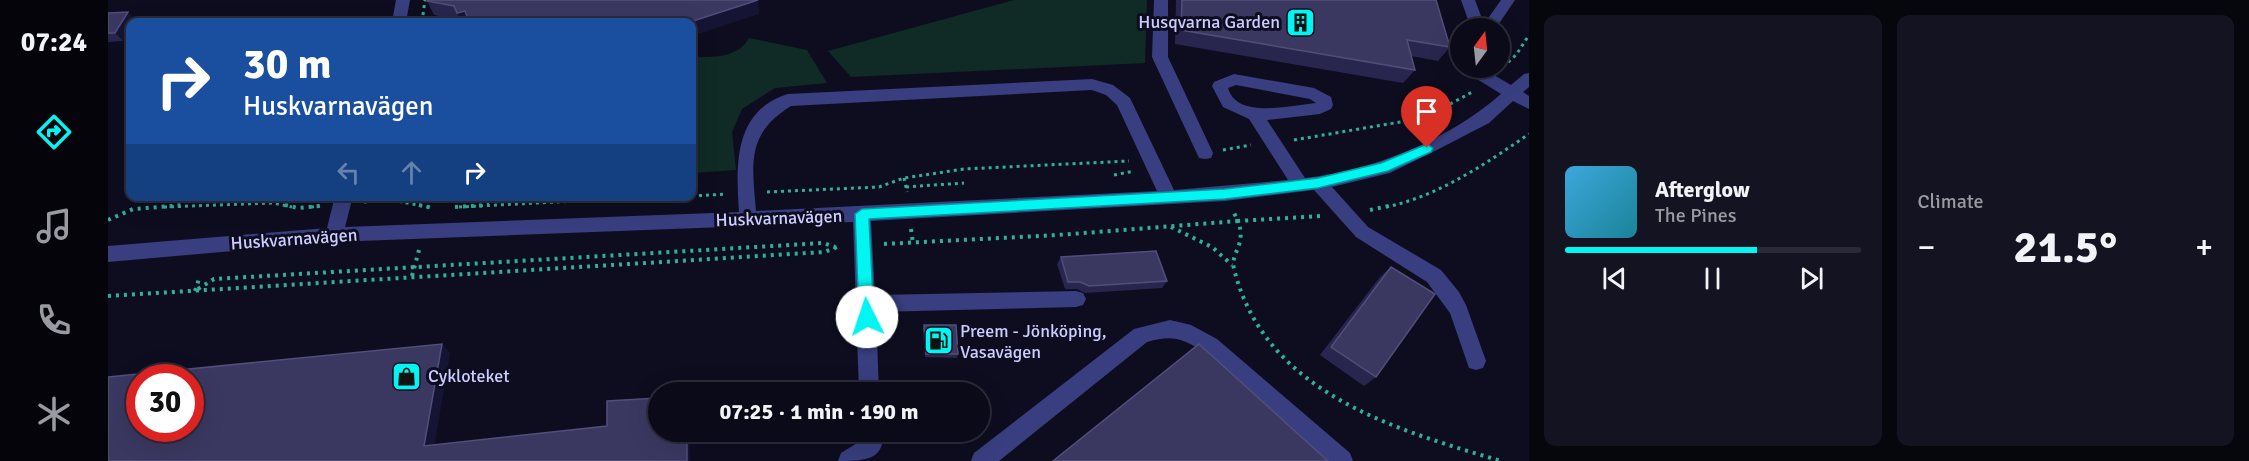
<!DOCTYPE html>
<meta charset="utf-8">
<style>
:root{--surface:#0a0a18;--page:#131321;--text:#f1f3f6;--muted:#999aa2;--line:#2a2b37;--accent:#01f5f1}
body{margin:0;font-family:Signika,sans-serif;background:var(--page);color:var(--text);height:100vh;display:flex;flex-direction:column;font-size:22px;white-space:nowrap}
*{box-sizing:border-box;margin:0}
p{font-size:20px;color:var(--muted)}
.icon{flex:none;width:33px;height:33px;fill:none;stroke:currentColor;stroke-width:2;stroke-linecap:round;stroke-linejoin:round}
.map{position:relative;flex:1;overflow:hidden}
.details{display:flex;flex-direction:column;gap:15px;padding:15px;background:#06060d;width:720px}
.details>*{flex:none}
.hud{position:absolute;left:18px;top:18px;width:570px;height:183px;border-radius:12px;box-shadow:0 6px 24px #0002,0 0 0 2px var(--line);background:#1a4fa0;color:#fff;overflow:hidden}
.needle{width:39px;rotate:15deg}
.tools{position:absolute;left:1342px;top:18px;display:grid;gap:12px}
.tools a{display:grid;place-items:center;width:60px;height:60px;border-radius:50%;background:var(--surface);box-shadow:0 6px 24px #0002,0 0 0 2px var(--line);font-size:30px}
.speed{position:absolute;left:18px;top:364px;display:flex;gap:12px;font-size:30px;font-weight:700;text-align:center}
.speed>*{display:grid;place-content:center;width:78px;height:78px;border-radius:50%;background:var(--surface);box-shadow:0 6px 24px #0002,0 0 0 2px var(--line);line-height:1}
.speed .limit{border:9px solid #d22;background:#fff;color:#111}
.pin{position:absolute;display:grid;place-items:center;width:51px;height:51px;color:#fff;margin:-62px -26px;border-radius:50% 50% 50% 0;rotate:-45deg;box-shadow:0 0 6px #0007}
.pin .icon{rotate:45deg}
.me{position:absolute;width:66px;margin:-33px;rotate:356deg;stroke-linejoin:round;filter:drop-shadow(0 0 4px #0008)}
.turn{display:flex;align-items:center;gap:21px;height:126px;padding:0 18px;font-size:27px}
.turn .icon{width:78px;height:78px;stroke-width:2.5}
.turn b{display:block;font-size:42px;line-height:51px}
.lanes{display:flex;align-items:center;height:57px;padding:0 18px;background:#0003;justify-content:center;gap:30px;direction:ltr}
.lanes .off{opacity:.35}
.big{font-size:45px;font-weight:700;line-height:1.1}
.details .tile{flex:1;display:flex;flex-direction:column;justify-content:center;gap:9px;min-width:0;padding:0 21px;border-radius:12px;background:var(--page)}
.song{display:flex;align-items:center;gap:18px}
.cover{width:72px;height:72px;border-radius:9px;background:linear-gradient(135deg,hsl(200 70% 55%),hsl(190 70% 35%))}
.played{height:6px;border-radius:3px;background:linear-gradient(90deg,var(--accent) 65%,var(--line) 65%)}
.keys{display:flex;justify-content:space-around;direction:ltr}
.heat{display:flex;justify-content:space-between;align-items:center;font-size:33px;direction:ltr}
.details .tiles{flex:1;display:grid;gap:15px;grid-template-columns:repeat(2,1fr)}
.trip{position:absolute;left:540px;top:382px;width:342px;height:60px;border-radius:30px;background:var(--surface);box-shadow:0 6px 24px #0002,0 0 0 2px var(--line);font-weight:700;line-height:60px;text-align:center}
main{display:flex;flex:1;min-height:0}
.dock{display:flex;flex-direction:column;width:108px;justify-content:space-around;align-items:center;background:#04040a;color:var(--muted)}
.dock .icon{width:42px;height:42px}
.dock .selected{color:var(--accent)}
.dock b{font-size:27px;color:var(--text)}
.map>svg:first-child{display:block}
.green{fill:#102a26}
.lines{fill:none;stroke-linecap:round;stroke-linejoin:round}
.path-far1{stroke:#2eb199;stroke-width:3;stroke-dasharray:3 4;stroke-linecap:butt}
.path{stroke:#2eb199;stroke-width:4;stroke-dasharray:3 5;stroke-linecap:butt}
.minor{fill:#383e7f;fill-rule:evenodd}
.wall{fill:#28264e}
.shaded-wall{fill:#161434}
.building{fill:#3a3861;stroke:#514f7a;stroke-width:1.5;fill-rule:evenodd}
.route{fill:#01f5f1;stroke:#019f9d;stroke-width:1.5}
.labels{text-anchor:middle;stroke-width:6;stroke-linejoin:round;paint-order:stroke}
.poi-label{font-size:18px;fill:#cccdff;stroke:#0e0d20;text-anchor:start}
.street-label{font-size:18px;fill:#cccdff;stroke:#0e0d20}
</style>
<main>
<nav class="dock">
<b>07:24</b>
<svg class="icon selected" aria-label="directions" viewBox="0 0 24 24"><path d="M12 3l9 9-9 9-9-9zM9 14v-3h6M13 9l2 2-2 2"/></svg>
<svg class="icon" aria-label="music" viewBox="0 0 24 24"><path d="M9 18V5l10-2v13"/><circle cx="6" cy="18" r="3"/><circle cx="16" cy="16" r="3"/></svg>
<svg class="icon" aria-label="phone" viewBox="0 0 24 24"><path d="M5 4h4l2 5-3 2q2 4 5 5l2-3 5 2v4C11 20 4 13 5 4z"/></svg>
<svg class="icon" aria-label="climate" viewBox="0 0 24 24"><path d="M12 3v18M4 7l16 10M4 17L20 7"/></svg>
</nav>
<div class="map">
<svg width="1421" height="461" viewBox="0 0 1421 461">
<rect width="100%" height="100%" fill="#0e0d20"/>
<path class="green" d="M906,0H1039L1037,63L743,77L720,51Z
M641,38L699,50L719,83L667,88L634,109L624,132L628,170L584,173V57C604,57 629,59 641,38Z"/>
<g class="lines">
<path class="path-far1" d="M314,22L317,0
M1395,67L1408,55L1421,35
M1186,140L1304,120L1335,108L1366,91
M1115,150L1143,145
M1006,175L1026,171
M796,178L799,192
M798,187L856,183
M659,192L771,187L796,178L856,169L1021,161
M584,196L619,194
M256,202L284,200L319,207
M56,207L165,203L184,207
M203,207L212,206
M351,207L567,196
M1278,207C1331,196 1377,164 1421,134"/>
<path class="path" d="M177,205L190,208L212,206
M311,205L325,208
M347,207L381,205
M1262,210L1285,205
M1212,216L1130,221C1139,246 1122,252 1126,269C1157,393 1286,429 1393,461
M0,220L25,209L77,205
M1063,227L1104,247L1124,265
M803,229L805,243
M776,244L950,235L1130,221L1126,213
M304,276L311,250
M90,289L106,279L715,243L727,247
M87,291L91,279
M0,296L716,252L732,246"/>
<path class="minor" d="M288,0H302L298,22H284Z
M1046,0H1060V57L1105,153L1103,158L1097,159L1091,158L1044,57Z
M1353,0H1367L1376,24L1393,0H1407L1388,28H1363Z
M1365,68H1380L1379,71L1403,85L1416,74L1421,73V87L1415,92L1421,96V109L1405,101L1381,123L1325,152L1282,173L1224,187L1260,227L1333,270L1351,292L1358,305L1378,361L1375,368L1368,370L1361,368L1342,313L1319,282L1248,237L1206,190L1117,201L763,221L767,295L968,291L975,293L978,299L975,305L968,307L768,312L771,393H751L745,222L226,242L0,262V246L219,228L227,196H245L237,227L631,212C628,166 625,111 680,94L984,79L1005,85L1022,98L1066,190L1180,180L1141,119L1115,107L1104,86L1106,82L1126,74L1206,88L1223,97L1225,105L1223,109L1212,114L1159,120L1197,178C1267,170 1340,140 1393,94L1369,79L1363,70ZM1128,85L1202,99L1208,103C1184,105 1129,120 1120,88ZM984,90L998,95L1009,105L1049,191L648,211C644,163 638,134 683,106Z
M1062,320L1083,325L1109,339L1242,453L1245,461H1218L1095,351C1073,338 1064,335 1039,342L891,461H863L866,453L1026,329Z
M753,432H775C777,461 755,461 730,461L733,453L754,440Z"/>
</g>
<path class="wall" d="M1068,0H1328L1342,47L1330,61L1303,56L1307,70L1295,83L1067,44Z
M319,1L651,14L352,20L326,15Z
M0,13L27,20L26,22H22V28L15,41L0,42Z
M953,257L1059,281L1054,288L977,293L969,289H957L949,264Z
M1283,267L1268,377L1256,386L1212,355L1272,277Z
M816,325L850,354L849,358L817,357L815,328Z"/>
<path class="shaded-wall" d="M650,0L651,14L584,36V22H582Z
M357,11L362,22H353L349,13Z
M20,12L27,20L26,22H22V28L15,41L7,33Z
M334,344L342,353L325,454L316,446Z
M579,432H582V461H579Z"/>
<path class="building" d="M321,0H650L582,22H361L357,11L349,13L346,6L319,1Z
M1074,0H1328L1342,47L1299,40L1307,70L1073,30Z
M20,12L7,33H0V13Z
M1048,251L1059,281L981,286L972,282H960L953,257Z
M1283,267L1327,294L1268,377L1223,347Z
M816,325H848L850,354H818Z
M334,344L316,446L499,426V401L550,398V432H579V461H0V377ZM32,378H82V429H32Z
M1091,344L1220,461H945Z"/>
<path class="route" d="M1319,144L1325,148L1323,152L1280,171L1210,188L1117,199L761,219L766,317L764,321L759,323L753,321L751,317L747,214L754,209L1117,189L1210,178L1273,163Z"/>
<defs>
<symbol id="building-square" viewBox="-11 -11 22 22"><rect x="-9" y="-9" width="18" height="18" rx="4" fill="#01f5f1" stroke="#0e0d20"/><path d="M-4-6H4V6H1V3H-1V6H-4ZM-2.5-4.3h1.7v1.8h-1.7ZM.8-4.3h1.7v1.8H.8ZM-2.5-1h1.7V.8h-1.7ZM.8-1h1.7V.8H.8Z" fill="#111"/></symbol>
<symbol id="fuel-square" viewBox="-11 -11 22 22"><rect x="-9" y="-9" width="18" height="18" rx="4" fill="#01f5f1" stroke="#0e0d20"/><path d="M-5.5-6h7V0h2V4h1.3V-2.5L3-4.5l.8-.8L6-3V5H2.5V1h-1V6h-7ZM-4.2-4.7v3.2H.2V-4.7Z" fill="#111"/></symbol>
<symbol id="shop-square" viewBox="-11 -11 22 22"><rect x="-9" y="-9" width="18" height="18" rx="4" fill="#01f5f1" stroke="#0e0d20"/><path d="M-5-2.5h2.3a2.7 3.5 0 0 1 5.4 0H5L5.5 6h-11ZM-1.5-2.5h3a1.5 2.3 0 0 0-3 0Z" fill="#111"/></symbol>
</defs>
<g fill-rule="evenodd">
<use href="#building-square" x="1176" y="6" width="33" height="33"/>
<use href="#fuel-square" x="814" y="324" width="33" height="33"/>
<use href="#shop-square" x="282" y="360" width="33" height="33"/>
</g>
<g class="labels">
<g class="poi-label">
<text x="1172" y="28" text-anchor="end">Husqvarna Garden</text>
<text x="852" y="337">Preem - Jönköping,<tspan x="852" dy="21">Vasavägen</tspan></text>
<text x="320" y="382">Cykloteket</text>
</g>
<g class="street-label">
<text transform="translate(671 218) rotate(-2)" y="6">Huskvarnavägen</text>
<text transform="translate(186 239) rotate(-4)" y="6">Huskvarnavägen</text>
</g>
</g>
</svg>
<div class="tools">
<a><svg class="needle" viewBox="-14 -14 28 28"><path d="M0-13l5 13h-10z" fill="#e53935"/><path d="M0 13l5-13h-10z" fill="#999aa2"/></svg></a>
</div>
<div class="speed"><div class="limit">30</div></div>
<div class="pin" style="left:1319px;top:148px;background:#d93025"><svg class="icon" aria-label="arrive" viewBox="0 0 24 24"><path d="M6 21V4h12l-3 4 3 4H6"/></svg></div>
<svg class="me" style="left:759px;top:317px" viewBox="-20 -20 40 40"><circle r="19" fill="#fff"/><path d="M0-13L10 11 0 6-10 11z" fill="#01f5f1"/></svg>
<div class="trip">07:25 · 1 min · 190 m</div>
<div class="hud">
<div class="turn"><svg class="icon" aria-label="right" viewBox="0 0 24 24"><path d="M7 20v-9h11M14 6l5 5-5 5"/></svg><div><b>30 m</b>Huskvarnavägen</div></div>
<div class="lanes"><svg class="icon off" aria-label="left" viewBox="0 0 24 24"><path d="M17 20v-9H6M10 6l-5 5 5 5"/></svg><svg class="icon off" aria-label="ahead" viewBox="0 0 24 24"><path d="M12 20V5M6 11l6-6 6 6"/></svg><svg class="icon" aria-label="right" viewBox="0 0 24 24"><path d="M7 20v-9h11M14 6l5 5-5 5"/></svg></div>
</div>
</div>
<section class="details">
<div class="tiles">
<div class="tile">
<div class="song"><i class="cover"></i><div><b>Afterglow</b><p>The Pines</p></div></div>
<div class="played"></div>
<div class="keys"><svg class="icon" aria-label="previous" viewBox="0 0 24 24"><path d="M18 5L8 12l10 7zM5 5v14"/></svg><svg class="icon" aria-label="pause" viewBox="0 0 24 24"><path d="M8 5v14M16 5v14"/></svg><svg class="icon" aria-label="next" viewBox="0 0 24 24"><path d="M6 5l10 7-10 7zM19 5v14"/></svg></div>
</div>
<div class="tile"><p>Climate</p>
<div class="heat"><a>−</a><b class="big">21.5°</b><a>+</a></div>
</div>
</div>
</section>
</main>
